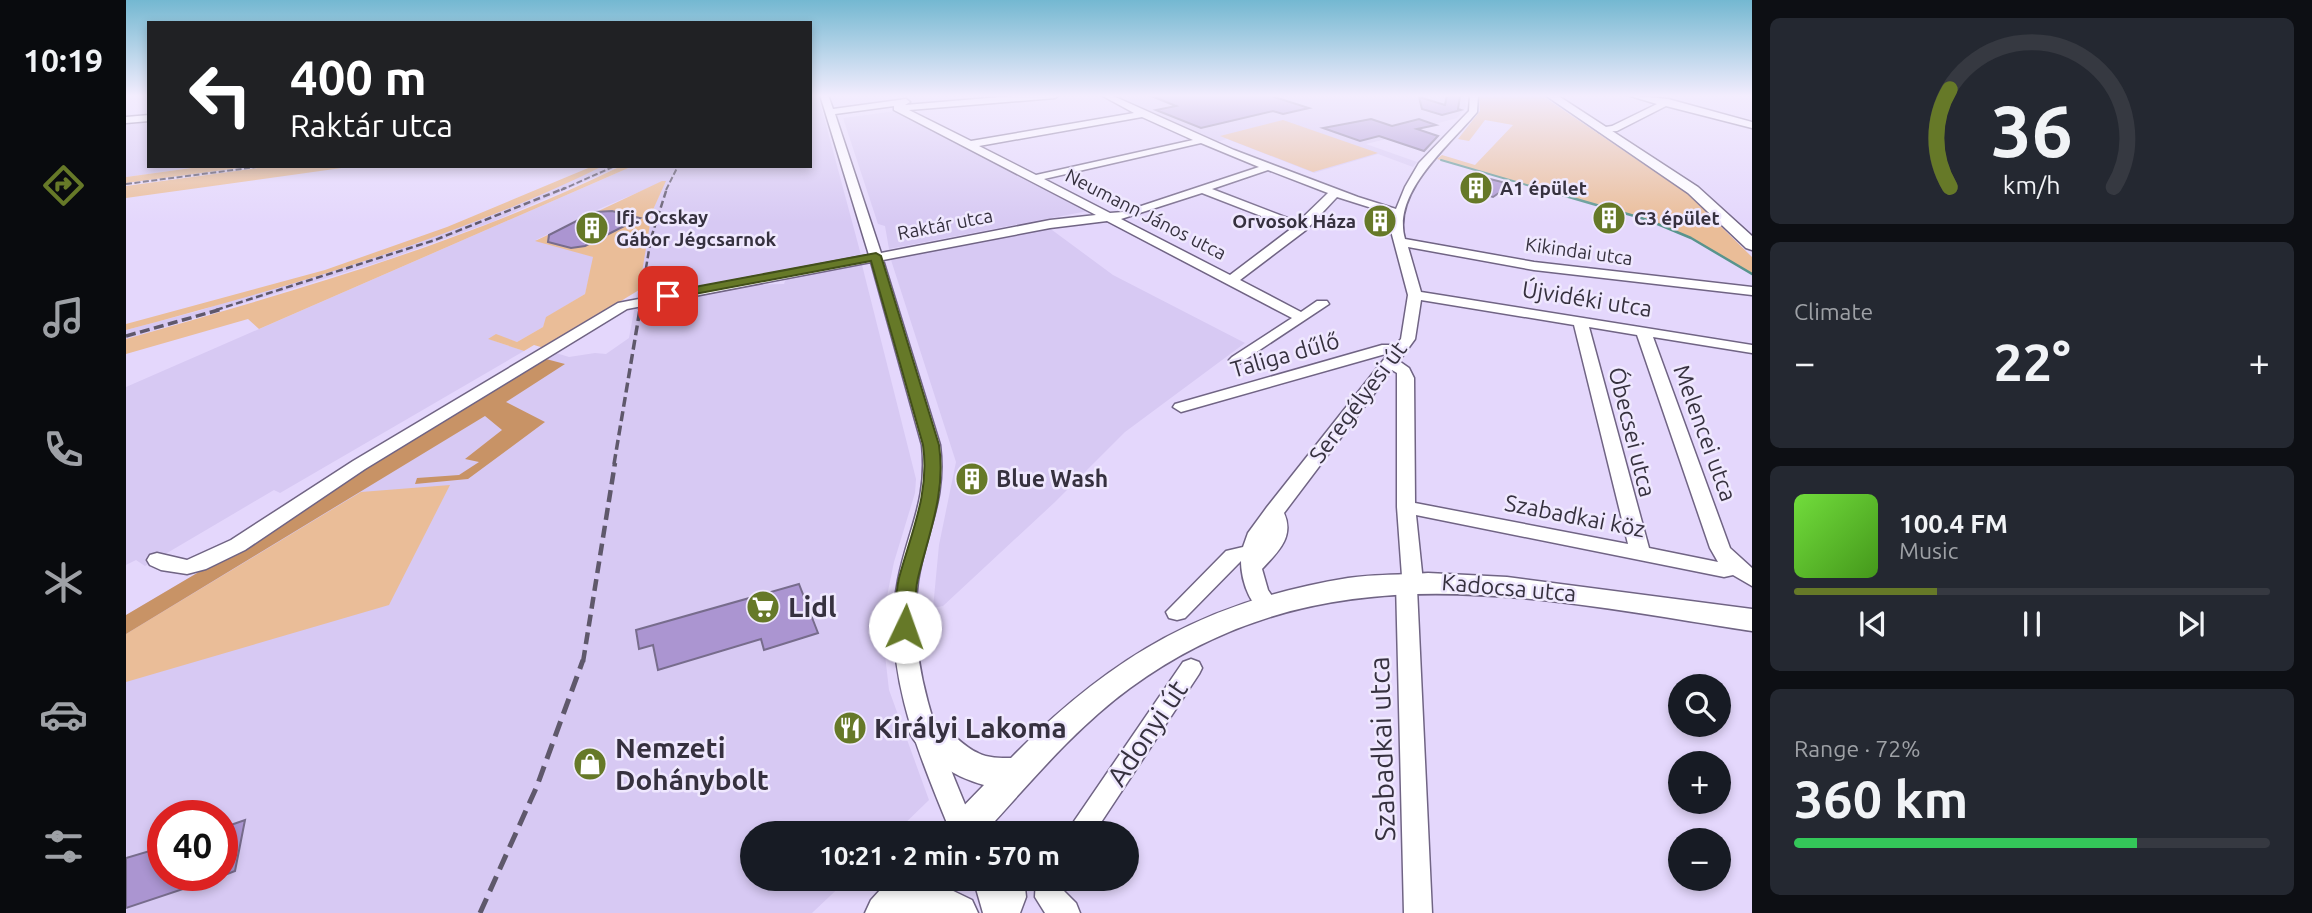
<!DOCTYPE html>
<meta charset="utf-8">
<style>
:root{--surface:#171b24;--page:#242831;--text:#f1f3f6;--muted:#9ea1a6;--line:#363941;--accent:#667928}
body{margin:0;font-family:Ubuntu,sans-serif;background:var(--page);color:var(--text);height:100vh;display:flex;flex-direction:column;font-size:26px;white-space:nowrap}
*{box-sizing:border-box;margin:0}
p{font-size:23px;color:var(--muted)}
.icon{flex:none;width:38px;height:38px;fill:none;stroke:currentColor;stroke-width:2;stroke-linecap:round;stroke-linejoin:round}
.map{position:relative;flex:1;overflow:hidden}
.panel{display:flex;flex-direction:column;gap:18px;padding:18px;background:#0d0f14;width:560px}
.panel>*{flex:none}
.banner{position:absolute;left:21px;top:21px;width:665px;height:147px;border-radius:0px;box-shadow:0 4px 10px #0003;background:#202124;color:#fff;overflow:hidden}
.buttons{position:absolute;left:1542px;top:674px;display:grid;gap:14px}
.buttons a{display:grid;place-items:center;width:63px;height:63px;border-radius:50%;background:var(--surface);box-shadow:0 4px 10px #0003;font-size:35px}
.speed{position:absolute;left:21px;top:800px;display:flex;gap:14px;font-size:35px;font-weight:700;text-align:center}
.speed>*{display:grid;place-content:center;width:91px;height:91px;border-radius:50%;background:var(--surface);box-shadow:0 4px 10px #0003;line-height:1}
.speed .limit{border:10px solid #d22;background:#fff;color:#111}
.pin{position:absolute;display:grid;place-items:center;width:60px;height:60px;color:#fff;margin:-30px;border-radius:14px;box-shadow:0 4px 10px #0006}
.me{position:absolute;width:77px;margin:-38px;rotate:3deg;stroke-linejoin:round;filter:drop-shadow(0 0 5px #0008)}
.turn{display:flex;align-items:center;gap:24px;height:147px;padding:0 28px;font-size:32px}
.turn .icon{width:91px;height:91px;stroke-width:2.5}
.turn b{display:block;font-size:49px;line-height:60px}
.big{font-size:52px;font-weight:600;line-height:1.1}
.panel .tile{flex:1;display:flex;flex-direction:column;justify-content:center;gap:10px;min-width:0;padding:0 24px;border-radius:10px;background:var(--page)}
.panel .dial{align-items:center;gap:0}
.dial svg{height:182px;overflow:visible;fill:none;stroke:var(--line);stroke-width:7;stroke-linecap:round;text-anchor:middle}
.dial text{fill:var(--text);stroke:none}
.song{display:flex;align-items:center;gap:21px}
.cover{width:84px;height:84px;border-radius:10px;background:linear-gradient(135deg,hsl(100 70% 55%),hsl(100 70% 35%))}
.played{height:7px;border-radius:4px;background:linear-gradient(90deg,var(--accent) 30%,var(--line) 30%)}
.keys{display:flex;justify-content:space-around;direction:ltr}
.heat{display:flex;justify-content:space-between;align-items:center;font-size:38px;direction:ltr}
.charge{height:10px;border-radius:5px;background:linear-gradient(90deg,#34c759 72%,var(--line) 0)}
.trip{position:absolute;left:614px;top:821px;width:399px;height:70px;border-radius:35px;background:var(--surface);box-shadow:0 4px 10px #0003;font-weight:600;line-height:70px;text-align:center}
main{display:flex;flex:1;min-height:0}
.dock{display:flex;flex-direction:column;width:126px;justify-content:space-around;align-items:center;background:#090b0e;color:var(--muted)}
.dock .icon{width:49px;height:49px}
.dock .selected{color:var(--accent)}
.dock b{font-size:32px;color:var(--text)}
.map>svg:first-child{display:block}
.built{fill:#d7c9f3;fill-rule:evenodd}
.green{fill:#eabd98}
.forest{fill:#c89366}
.lines{fill:none;stroke-linecap:round;stroke-linejoin:round}
.stream-far1{stroke:#58948d;stroke-width:2}
.stream{stroke:#58948d;stroke-width:2.5}
.building{fill:#ab95d1;stroke:#776c8c;stroke-width:2}
.minor-casing{stroke:#706484;stroke-width:3}
.major-casing{stroke:#706484;stroke-width:3}
.minor{fill:#fff;fill-rule:evenodd}
.major{fill:#fff;fill-rule:evenodd}
.rail-far4{stroke:#5f586b;stroke-width:2;stroke-dasharray:6 2.5;stroke-linecap:butt}
.rail-far3{stroke:#5f586b;stroke-width:2.5;stroke-dasharray:7 3.5;stroke-linecap:butt}
.rail-far2{stroke:#5f586b;stroke-width:3.5;stroke-dasharray:10 4.5;stroke-linecap:butt}
.rail-far1{stroke:#5f586b;stroke-width:4.5;stroke-dasharray:12 6;stroke-linecap:butt}
.rail{stroke:#5f586b;stroke-width:5;stroke-dasharray:16 8;stroke-linecap:butt}
.route{fill:#667928;stroke:#424f1a;stroke-width:2}
.labels{text-anchor:middle;stroke-width:5;stroke-linejoin:round;paint-order:stroke}
.far-poi-label{font-size:19px;font-weight:bold;fill:#36313f;stroke:#efe8fe;text-anchor:start}
.far-street-label{font-size:19px;fill:#36313f;stroke:#efe8fe}
.street-label{font-size:23px;fill:#36313f;stroke:#efe8fe}
.poi-label{font-size:23px;font-weight:bold;fill:#36313f;stroke:#efe8fe;text-anchor:start}
.near-poi-label{font-size:28px;font-weight:bold;fill:#36313f;stroke:#efe8fe;text-anchor:start}
.near-street-label{font-size:28px;fill:#36313f;stroke:#efe8fe}
</style>
<main>
<nav class="dock">
<b>10:19</b>
<svg class="icon selected" aria-label="directions" viewBox="0 0 24 24"><path d="M12 3l9 9-9 9-9-9zM9 14v-3h6M13 9l2 2-2 2"/></svg>
<svg class="icon" aria-label="music" viewBox="0 0 24 24"><path d="M9 18V5l10-2v13"/><circle cx="6" cy="18" r="3"/><circle cx="16" cy="16" r="3"/></svg>
<svg class="icon" aria-label="phone" viewBox="0 0 24 24"><path d="M5 4h4l2 5-3 2q2 4 5 5l2-3 5 2v4C11 20 4 13 5 4z"/></svg>
<svg class="icon" aria-label="climate" viewBox="0 0 24 24"><path d="M12 3v18M4 7l16 10M4 17L20 7"/></svg>
<svg class="icon" aria-label="car" viewBox="0 0 24 24"><path d="M5 17H2v-5l4-1 3-4h7l3 4 3 1v5h-3M9 17h6M6 11h13"/><circle cx="7" cy="17" r="2"/><circle cx="17" cy="17" r="2"/></svg>
<svg class="icon" aria-label="filters" viewBox="0 0 24 24"><path d="M4 7h16M4 17h16"/><circle cx="9" cy="7" r="2"/><circle cx="15" cy="17" r="2"/></svg>
</nav>
<div class="map">
<svg width="1626" height="913" viewBox="0 0 1626 913">
<rect width="100%" height="100%" fill="#e4d7fc"/>
<path class="built" d="M684,95H692L735,255L548,292L547,301L614,285L658,284L660,278L736,265L790,479L789,493L768,562L760,601L758,646L763,690L803,800L769,833H626V878L722,879L686,913H0V615L181,508L219,480L430,353L443,357L469,353L480,354L503,338L526,212L539,181L473,209L410,240L468,257L459,294L421,317L417,327L391,342L370,335L363,339L398,351L154,493L148,490L19,566L10,560L0,565V387L507,166H684ZM37,816H96V875H37Z
M985,95H1339L1340,107L1331,118L1290,129L1313,136L1305,144L1289,140L1276,144L1260,139L1240,144L1291,162L1287,167L1252,154L1188,173L1101,139L1090,142Z
M770,111L962,211L763,249L759,226L752,224L717,118Z
M23,119V166H80L0,177V122Z
M477,166H495L366,222L257,261L0,339V330L72,311L251,255L393,203Z
M922,227L987,275L1119,343L999,432L929,502L817,606L807,608L813,545L830,462L765,260Z"/>
<path class="green" d="M1353,95H1415L1562,194L1626,257V274L1565,238L1522,220L1311,159L1316,155L1349,165L1387,125L1359,120L1343,141L1332,139L1354,111Z
M1157,120L1252,153L1187,172L1094,136Z
M80,166H128L0,183V177Z
M146,166H230L0,198V186Z
M467,166H477C329,239 159,288 0,330V324L199,270L321,227Z
M495,166H507L133,329L122,319L0,354V339C168,291 338,243 495,166Z
M536,181H540L526,212L513,290L418,348L408,345L398,351L362,339L370,334L391,342L417,327L420,317L459,294L467,257L409,241Z
M324,485L263,605L0,682V634L235,492Z"/>
<path class="forest" d="M420,359L439,364L380,402L419,422L342,479L289,484L291,478L333,475L353,462L339,459L376,430L359,416L0,634V615L181,508L219,480Z"/>
<g class="lines">
<path class="stream-far1" d="M1315,160L1418,190"/>
<path class="stream" d="M1412,188L1522,220L1565,238L1626,274"/>
</g>
<path class="building" d="M1023,95H1142L1183,108L1157,114L1147,111L1075,128L1030,110L1050,106Z
M1321,95L1334,96L1332,109L1335,110L1316,115L1296,109L1293,97L1319,105Z
M1245,119L1266,126L1293,119L1310,125L1291,129L1312,136L1298,151L1253,136L1234,141L1197,128Z
M1360,178L1380,183L1378,185L1383,186L1367,197L1342,190Z
M486,211L514,218L459,246L445,248L422,242L423,235L468,212Z
M1245,211L1263,216V234L1250,232L1248,226L1245,225Z
M842,466H853L851,492L839,491Z
M673,584L692,633L638,650L635,639L532,670L527,645L513,649L510,630Z
M119,820L109,871L96,876V828Z
M37,847V875L93,877L0,908V858Z"/>
<g class="lines">
<defs>
<path id="minor" d="M694,95H702L707,109L780,99L784,102L779,105L899,95H933L929,98L783,110L845,141L1008,113L975,95H985L1108,150L1232,197L1270,209L1279,187L1293,163L1343,111L1344,95H1352L1351,112C1325,144 1265,192 1279,239L1408,262L1626,287V295L1408,270L1282,247L1295,292L1626,345V353L1527,337L1604,548L1626,568V586L1607,575L1598,577L1290,515L1297,582L1291,588L1306,913H1278L1270,582L1276,576L1271,507V373L1266,370L1158,513C1169,537 1151,553 1136,569L1142,590L1152,605L1149,611C1125,618 1115,579 1115,561L1059,618L1051,620L1043,618L1040,612L1100,551L1117,547L1122,533L1141,507L1263,353L1055,412L1047,407L1049,404L1256,345H1269L1275,339L1282,295L1265,231L1268,215L1211,197L1180,230L1114,280L1175,312L1191,301H1201L1203,304L1111,365L1103,360L1106,357L1166,318L981,221L924,228L757,260L814,445C821,500 800,530 792,581C779,669 818,754 851,833H825C793,754 755,668 772,580C782,529 802,500 796,445L745,262L501,309L239,469L119,550L80,569L61,574L35,570L24,565L21,560L24,555L31,553L61,560L105,540L227,461L492,303L743,255ZM768,106V110L970,215L924,220L755,253L709,114ZM1016,117L1067,140L910,175L853,146ZM1075,143L1133,167L997,212L984,213L918,179ZM1142,170L1202,193L1172,222L1086,189ZM1076,193L1166,228L1104,275L995,219ZM1295,300L1448,325L1502,544L1289,503L1288,378L1283,368L1273,361L1289,339ZM1463,327L1511,335L1584,548L1592,562L1523,548Z
M1501,95L1542,99L1626,122V128L1540,106L1491,131L1473,132V128L1486,126L1531,104Z
M23,115V121L0,123V117Z
M1065,659L1073,662L1076,668L1073,674L968,833H940L1057,662Z
M847,878H898L900,897L894,913H857Z
M910,878H938V891L950,903L954,913H919L909,897Z"/>
<path id="major" d="M1419,95H1431L1572,187L1626,236V250L1620,248L1562,193Z
M1302,573L1381,577L1626,609V631C1408,598 1198,546 1004,688C948,729 904,783 858,833H817L823,821L858,785C829,777 796,758 782,730L787,720C813,711 829,743 852,753C862,758 874,758 885,758C985,656 1080,601 1222,578C1248,574 1276,575 1302,573Z
M765,878H809L806,885L817,886L846,900L852,913H739L745,900Z"/>
</defs>
<use href="#minor" class="minor-casing"/>
<use href="#major" class="major-casing"/>
<use href="#minor" class="minor"/>
<use href="#major" class="major"/>
<path class="rail-far4" d="M0,184L138,166
M435,190L489,166
M540,190L552,166"/>
<path class="rail-far3" d="M90,310L309,240L439,188
M513,310L525,238L541,188"/>
<path class="rail-far2" d="M0,336L96,309
M488,464L514,309"/>
<path class="rail-far1" d="M457,662L489,463"/>
<path class="rail" d="M354,913L411,786L457,660"/>
</g>
<linearGradient id="sky" x2="0" y2="1"><stop stop-color="#74b8d1"/><stop offset="0.43" stop-color="#f3edfe"/><stop offset="1" stop-color="#f3edfe" stop-opacity="0"/></linearGradient>
<rect width="1626" height="223" fill="url(#sky)"/>
<path class="route" d="M750,253L755,256L813,445C820,493 803,533 792,578C788,594 790,611 789,627L786,633L779,635L772,633L769,627C770,611 769,594 773,578C785,533 804,493 797,445L745,261L542,299L535,296L542,292Z"/>
<defs>
<symbol id="building-disc" viewBox="-11 -11 22 22"><circle r="9.5" fill="#667928" stroke="#efe8fe"/><path d="M-4-6H4V6H1V3H-1V6H-4ZM-2.5-4.3h1.7v1.8h-1.7ZM.8-4.3h1.7v1.8H.8ZM-2.5-1h1.7V.8h-1.7ZM.8-1h1.7V.8H.8Z" fill="#fff"/></symbol>
<symbol id="supermarket-disc" viewBox="-11 -11 22 22"><circle r="9.5" fill="#667928" stroke="#efe8fe"/><path d="M-6-5.5h2.5l.6 2H6L4.5 2H-2.5L-4.4-4H-6ZM-1.5 3.2a1.3 1.3 0 1 0 .1 0ZM3 3.2a1.3 1.3 0 1 0 .1 0Z" fill="#fff"/></symbol>
<symbol id="restaurant-disc" viewBox="-11 -11 22 22"><circle r="9.5" fill="#667928" stroke="#efe8fe"/><path d="M-5-6h1v4h1v-4h1v4h1v-4h1v5L-1.5 .5V6h-2V.5L-5-1ZM5-6V6H3V1.5H1.5Q1.5-4 5-6Z" fill="#fff"/></symbol>
<symbol id="shop-disc" viewBox="-11 -11 22 22"><circle r="9.5" fill="#667928" stroke="#efe8fe"/><path d="M-5-2.5h2.3a2.7 3.5 0 0 1 5.4 0H5L5.5 6h-11ZM-1.5-2.5h3a1.5 2.3 0 0 0-3 0Z" fill="#fff"/></symbol>
</defs>
<g fill-rule="evenodd">
<use href="#building-disc" x="1331" y="169" width="38" height="38"/>
<use href="#building-disc" x="1464" y="199" width="38" height="38"/>
<use href="#building-disc" x="1235" y="202" width="38" height="38"/>
<use href="#building-disc" x="447" y="209" width="38" height="38"/>
<use href="#building-disc" x="827" y="460" width="38" height="38"/>
<use href="#supermarket-disc" x="618" y="588" width="38" height="38"/>
<use href="#restaurant-disc" x="705" y="709" width="38" height="38"/>
<use href="#shop-disc" x="445" y="745" width="38" height="38"/>
</g>
<g class="labels">
<g class="far-poi-label">
<text x="1374" y="195">A1 épület</text>
<text x="490" y="224">Ifj. Ocskay<tspan x="490" dy="22">Gábor Jégcsarnok</tspan></text>
<text x="1508" y="225">C3 épület</text>
<text x="1230" y="228" text-anchor="end">Orvosok Háza</text>
</g>
<g class="far-street-label">
<text transform="translate(1020 214) rotate(27)" y="7">Neumann János utca</text>
<text transform="translate(819 224) rotate(-11)" y="7">Raktár utca</text>
<text transform="translate(1453 251) rotate(8)" y="7">Kikindai utca</text>
</g>
<g class="street-label">
<text transform="translate(1461 299) rotate(9)" y="8">Újvidéki utca</text>
<text transform="translate(1159 355) rotate(-16)" y="8">Taliga dűlő</text>
<text transform="translate(1232 402) rotate(-53)" y="8">Seregélyesi út</text>
<text transform="translate(1506 432) rotate(76)" y="8">Óbecsei utca</text>
<text transform="translate(1579 433) rotate(70)" y="8">Melencei utca</text>
<text transform="translate(1449 516) rotate(11)" y="8">Szabadkai köz</text>
<text transform="translate(1383 588) rotate(5)" y="8">Kadocsa utca</text>
</g>
<g class="poi-label">
<text x="870" y="487">Blue Wash</text>
</g>
<g class="near-poi-label">
<text x="662" y="617">Lidl</text>
<text x="748" y="738">Királyi Lakoma</text>
<text x="489" y="758">Nemzeti<tspan x="489" dy="32">Dohánybolt</tspan></text>
</g>
<g class="near-street-label">
<text transform="translate(1021 733) rotate(-56)" y="10">Adonyi út</text>
<text transform="translate(1256 749) rotate(-92)" y="10">Szabadkai utca</text>
</g>
</g>
</svg>
<div class="buttons">
<a><svg class="icon" aria-label="search" viewBox="0 0 24 24"><circle cx="10" cy="10" r="6"/><path d="M15 15l6 6"/></svg></a>
<a>+</a>
<a>−</a>
</div>
<div class="speed"><div class="limit">40</div></div>
<div class="pin" style="left:542px;top:296px;background:#d93025"><svg class="icon" aria-label="arrive" viewBox="0 0 24 24"><path d="M6 21V4h12l-3 4 3 4H6"/></svg></div>
<svg class="me" style="left:779px;top:627px" viewBox="-20 -20 40 40"><circle r="19" fill="#fff"/><path d="M0-13L10 11 0 6-10 11z" fill="#667928"/></svg>
<div class="trip">10:21 · 2 min · 570 m</div>
<div class="banner">
<div class="turn"><svg class="icon" aria-label="left" viewBox="0 0 24 24"><path d="M17 20v-9H6M10 6l-5 5 5 5"/></svg><div><b>400 m</b>Raktár utca</div></div>
</div>
</div>
<section class="panel">
<div class="tile dial"><svg viewBox="0 0 100 80">
<path d="M14 69A42 42 0 1 1 86 69"/>
<path d="M14 69A42 42 0 0 1 14 26" stroke="#667928"/>
<text x="50" y="56" font-size="32" font-weight="700">36</text>
<text x="50" y="72" font-size="11">km/h</text>
</svg></div>
<div class="tile"><p>Climate</p>
<div class="heat"><a>−</a><b class="big">22°</b><a>+</a></div>
</div>
<div class="tile">
<div class="song"><i class="cover"></i><div><b>100.4 FM</b><p>Music</p></div></div>
<div class="played"></div>
<div class="keys"><svg class="icon" aria-label="previous" viewBox="0 0 24 24"><path d="M18 5L8 12l10 7zM5 5v14"/></svg><svg class="icon" aria-label="pause" viewBox="0 0 24 24"><path d="M8 5v14M16 5v14"/></svg><svg class="icon" aria-label="next" viewBox="0 0 24 24"><path d="M6 5l10 7-10 7zM19 5v14"/></svg></div>
</div>
<div class="tile"><p>Range · 72%</p><b class="big">360 km</b><div class="charge"></div></div>
</section>
</main>
